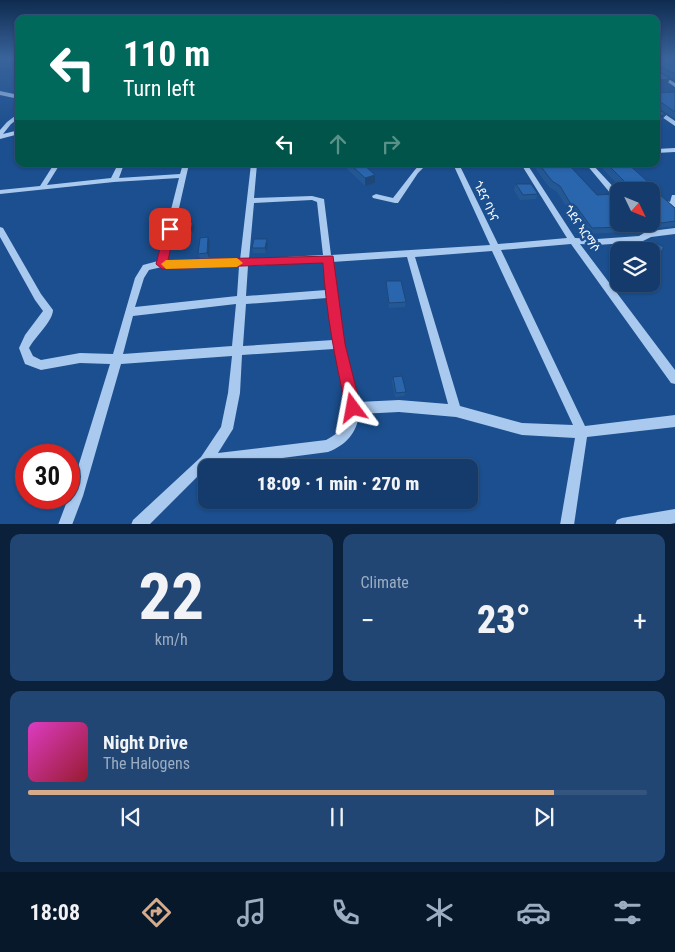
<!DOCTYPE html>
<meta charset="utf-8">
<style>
:root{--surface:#143b6b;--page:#214673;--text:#f1f3f6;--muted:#9dadc1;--line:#33557e;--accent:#d6ab8b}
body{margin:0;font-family:"Roboto Condensed","Noto Sans Ethiopic",sans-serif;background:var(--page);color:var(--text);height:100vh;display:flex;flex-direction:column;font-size:19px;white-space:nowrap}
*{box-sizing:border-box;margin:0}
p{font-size:16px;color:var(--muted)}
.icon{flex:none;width:28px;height:28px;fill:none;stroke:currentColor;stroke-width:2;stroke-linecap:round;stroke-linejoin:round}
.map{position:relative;height:524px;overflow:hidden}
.drawer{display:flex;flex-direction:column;gap:10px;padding:10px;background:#0b203b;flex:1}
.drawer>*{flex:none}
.hud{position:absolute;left:15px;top:15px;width:645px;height:152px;border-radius:10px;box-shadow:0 1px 4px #0004,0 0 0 1px var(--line);background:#00695c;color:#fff;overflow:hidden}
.needle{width:32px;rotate:133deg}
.buttons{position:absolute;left:610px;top:182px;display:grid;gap:10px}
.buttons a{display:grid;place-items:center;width:50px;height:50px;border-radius:10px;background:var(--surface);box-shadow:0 1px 4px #0004,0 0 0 1px var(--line);font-size:25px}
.speed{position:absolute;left:15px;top:444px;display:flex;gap:10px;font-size:25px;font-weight:700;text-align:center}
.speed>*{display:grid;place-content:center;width:65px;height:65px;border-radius:50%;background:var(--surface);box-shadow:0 1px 4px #0004,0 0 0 1px var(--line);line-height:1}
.speed .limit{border:8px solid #d22;background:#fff;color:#111}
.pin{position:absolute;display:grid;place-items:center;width:42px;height:42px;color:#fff;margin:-21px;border-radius:10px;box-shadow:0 2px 8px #0006}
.me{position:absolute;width:55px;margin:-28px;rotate:347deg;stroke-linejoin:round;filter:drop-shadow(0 0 4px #0008)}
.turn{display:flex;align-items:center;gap:18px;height:105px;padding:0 25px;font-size:22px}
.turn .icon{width:65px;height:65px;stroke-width:2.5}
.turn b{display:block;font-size:35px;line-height:42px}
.lanes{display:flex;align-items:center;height:48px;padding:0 25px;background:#0003;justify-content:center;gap:25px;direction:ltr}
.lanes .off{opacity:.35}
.big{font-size:38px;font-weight:800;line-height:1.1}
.drawer .card{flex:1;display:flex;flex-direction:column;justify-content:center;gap:8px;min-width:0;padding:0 18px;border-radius:10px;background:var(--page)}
.drawer .dial{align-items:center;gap:0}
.dial b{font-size:65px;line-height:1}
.song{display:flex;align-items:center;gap:15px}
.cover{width:60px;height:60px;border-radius:8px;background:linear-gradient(135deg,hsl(310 70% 55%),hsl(350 70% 35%))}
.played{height:5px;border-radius:2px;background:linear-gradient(90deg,var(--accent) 85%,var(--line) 85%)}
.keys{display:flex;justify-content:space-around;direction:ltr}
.heat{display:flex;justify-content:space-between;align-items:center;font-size:28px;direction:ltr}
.drawer .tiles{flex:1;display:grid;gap:10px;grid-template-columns:1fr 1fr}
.card:last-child{grid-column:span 2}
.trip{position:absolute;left:198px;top:459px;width:280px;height:50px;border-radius:10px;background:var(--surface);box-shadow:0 1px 4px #0004,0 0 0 1px var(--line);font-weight:800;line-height:50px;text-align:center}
.menu{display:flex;height:80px;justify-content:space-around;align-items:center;background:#08182b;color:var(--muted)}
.menu .icon{width:35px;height:35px}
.menu .selected{color:var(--accent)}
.menu b{font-size:22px;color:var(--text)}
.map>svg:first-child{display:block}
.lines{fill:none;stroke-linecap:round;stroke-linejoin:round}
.minor{fill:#a9c9ee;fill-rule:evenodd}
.wall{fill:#245895}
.shaded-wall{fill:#1d4779}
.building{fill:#2a66ad;stroke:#1d4779}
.route{fill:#e11d48;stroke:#92132f}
.slow{fill:#f59e0b}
.labels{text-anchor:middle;stroke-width:5;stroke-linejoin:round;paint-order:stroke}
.street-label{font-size:12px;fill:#fff;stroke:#1b4f8f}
</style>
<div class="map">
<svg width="675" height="525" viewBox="0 0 675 525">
<rect width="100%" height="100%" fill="#1b4f8f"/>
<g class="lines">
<path class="minor" d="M656,71L675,83V87L656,74Z
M0,91L19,95V99L0,95Z
M656,108L675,121V126L656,113Z
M19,113V118L11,124L3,134L19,130V134L0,139V130L7,122Z
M675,148V152L656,153V149Z
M54,164H60L47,185L111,178L118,164H124L119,178L180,174L183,164H189L167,261L240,260L251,164H257L254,198L312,196L324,199L331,255L490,245L453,164H459L498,244L567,238L521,164H527L575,238L597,239L639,236L644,233L637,224H645L651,231L675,228V234L651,237L641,242L597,245L580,244L675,370V384L671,383L571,244L501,250L585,426L675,415V427L587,437L574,525H560L575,438L522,435L456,417L399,412L359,414C357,433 346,445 328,452L206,468L149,525H131L133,520L201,457L221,427L228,393L232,356L121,364L83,496L72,525H58L69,496L110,364L80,363L41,370L25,364L19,348L25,335L43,311L35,300L0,237V227L3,228L41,294L53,310C53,321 35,337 29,348L33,356L41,360L80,353L113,354L135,278L143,265L158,261L179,178L114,182L0,194V190L40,186ZM312,200L317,202L323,255L249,259L254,203ZM492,251L573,425L522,423L460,406L415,257ZM407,257L448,404L399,400L358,402L343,340L332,262ZM323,262L326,290L246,296L248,266ZM239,266L237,296L135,307L144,278L149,270L162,267ZM327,298L333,340L243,346L246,304ZM236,304L232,346L123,354L133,316ZM334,349C339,369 353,402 346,422C343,430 333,436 326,440L218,453L233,429L240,393L242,355Z
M420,164H427L418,173L398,203H395L373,198L372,196L376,194L393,198L414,171Z
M586,164H592L619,193V200H616Z
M672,195H675V210C670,213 666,208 663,204L667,201L670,202Z
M675,509V523L666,525H615L617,520L622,518Z"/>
</g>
<path class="wall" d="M656,57H675V80L658,70L670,79L667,84L656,85Z
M675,92V119L658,107L657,108L666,115L660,122H656V93Z
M342,164H363L375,183L365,186Z
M532,164H568L619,224H628L626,226L627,227L623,232L588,234L572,211H569L557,192L549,187Z
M598,164H628L656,189L655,190L675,208V226L657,228L651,223V191H624Z
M516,184L538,194L536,199L520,200L514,190Z
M193,222L195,227L193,235L188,236L187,242L173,243L171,238Z
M267,239L268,244L266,253H253L252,248Z
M210,242L209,258L200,259L198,254Z
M656,243L660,254L658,256L651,253V251H650L653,245Z
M386,281L406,302L405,307L389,308L386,286Z
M393,377L406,392L404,396L395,397L392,381Z"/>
<path class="shaded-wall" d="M670,79L667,84L656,85V80Z
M375,175V183L365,186V178Z
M193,222L195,227L193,235L191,230Z
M186,231L188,236L187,242L184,237Z
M208,237L210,242L209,258L207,253Z
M267,239L268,244L266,253L265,248Z"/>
<path class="building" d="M656,57H675V74L659,65L658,71L670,79L656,80Z
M675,92V112L659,101L657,108L666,115H660L663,117L656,118V93Z
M350,164H363L375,175L365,178Z
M539,164H568L597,195L613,194L619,201V224H625L627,227L592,228L576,206H572L560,186L552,181Z
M607,164H628L656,189L651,187L675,208V221L662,223L651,213L653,212L651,210V191H634Z
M516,184H531L538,194L523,195Z
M193,222L191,230L186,231L184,237L171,238L174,224Z
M208,237L207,253L198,254L200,238Z
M254,239H267L265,248H252Z
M656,243L664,247L660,254L652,250Z
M386,281H401L406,302L389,303Z
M402,376L406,392L396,393L393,377Z"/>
<linearGradient id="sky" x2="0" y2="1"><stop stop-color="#0f2b4f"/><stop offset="0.44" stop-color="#39639b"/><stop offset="1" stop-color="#39639b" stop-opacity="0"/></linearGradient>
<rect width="675" height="131" fill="url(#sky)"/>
<path class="route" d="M170,225L175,229L168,260L333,256L345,344L361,408L359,413L353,415L348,413L346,408C335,359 326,313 323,263L162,269L156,264L165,229Z"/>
<path class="slow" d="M237,258L243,263L237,267L166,269L161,264L166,260Z"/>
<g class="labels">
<g class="street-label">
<text transform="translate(486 201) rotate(65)" y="4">ጎደና ባኑና</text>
<text transform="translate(582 229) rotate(56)" y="4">ጎደና ኣርማሶ</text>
</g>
</g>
</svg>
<div class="buttons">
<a><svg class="needle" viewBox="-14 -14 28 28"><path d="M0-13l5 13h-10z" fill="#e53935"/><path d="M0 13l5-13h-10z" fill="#9dadc1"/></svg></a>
<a><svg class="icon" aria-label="layers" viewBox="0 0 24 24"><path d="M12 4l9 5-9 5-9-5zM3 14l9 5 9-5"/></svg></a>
</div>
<div class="speed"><div class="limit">30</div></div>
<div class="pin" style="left:170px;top:229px;background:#d93025"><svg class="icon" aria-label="arrive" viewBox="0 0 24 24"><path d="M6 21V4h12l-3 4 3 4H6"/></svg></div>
<svg class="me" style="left:353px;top:408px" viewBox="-20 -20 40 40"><path d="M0-17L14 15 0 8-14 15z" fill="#e11d48" stroke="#fff" stroke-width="4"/></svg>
<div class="trip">18:09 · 1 min · 270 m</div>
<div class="hud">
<div class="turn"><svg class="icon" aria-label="left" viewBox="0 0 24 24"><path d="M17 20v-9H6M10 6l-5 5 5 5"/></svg><div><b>110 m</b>Turn left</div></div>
<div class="lanes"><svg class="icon" aria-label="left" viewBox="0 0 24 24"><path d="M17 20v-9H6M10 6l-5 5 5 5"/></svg><svg class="icon off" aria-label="ahead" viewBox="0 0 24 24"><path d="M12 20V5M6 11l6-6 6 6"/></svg><svg class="icon off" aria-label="right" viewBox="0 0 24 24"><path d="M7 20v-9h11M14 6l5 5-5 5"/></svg></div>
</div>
</div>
<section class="drawer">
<div class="tiles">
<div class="card dial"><b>22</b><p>km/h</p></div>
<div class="card"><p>Climate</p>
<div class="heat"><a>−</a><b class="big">23°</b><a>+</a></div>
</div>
<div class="card">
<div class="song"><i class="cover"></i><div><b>Night Drive</b><p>The Halogens</p></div></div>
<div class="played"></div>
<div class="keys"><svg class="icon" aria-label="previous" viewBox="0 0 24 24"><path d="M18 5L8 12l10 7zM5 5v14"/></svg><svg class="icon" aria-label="pause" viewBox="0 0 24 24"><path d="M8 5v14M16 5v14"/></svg><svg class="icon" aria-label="next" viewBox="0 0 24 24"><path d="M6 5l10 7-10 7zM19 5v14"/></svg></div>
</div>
</div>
</section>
<nav class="menu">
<b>18:08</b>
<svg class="icon selected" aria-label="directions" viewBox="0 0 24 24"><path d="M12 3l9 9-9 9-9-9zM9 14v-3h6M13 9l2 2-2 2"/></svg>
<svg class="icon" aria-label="music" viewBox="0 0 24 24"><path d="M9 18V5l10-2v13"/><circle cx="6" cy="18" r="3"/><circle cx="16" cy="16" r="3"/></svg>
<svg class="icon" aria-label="phone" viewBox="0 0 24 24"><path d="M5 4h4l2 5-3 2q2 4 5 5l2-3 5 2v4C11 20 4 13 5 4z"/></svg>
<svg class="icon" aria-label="climate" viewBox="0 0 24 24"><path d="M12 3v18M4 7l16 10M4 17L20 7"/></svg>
<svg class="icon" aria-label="car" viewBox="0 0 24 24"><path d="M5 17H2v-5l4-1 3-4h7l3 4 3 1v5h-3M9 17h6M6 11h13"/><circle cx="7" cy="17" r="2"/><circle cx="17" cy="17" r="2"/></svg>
<svg class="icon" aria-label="filters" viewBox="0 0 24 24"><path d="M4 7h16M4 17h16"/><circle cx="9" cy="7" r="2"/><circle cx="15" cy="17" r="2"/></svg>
</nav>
